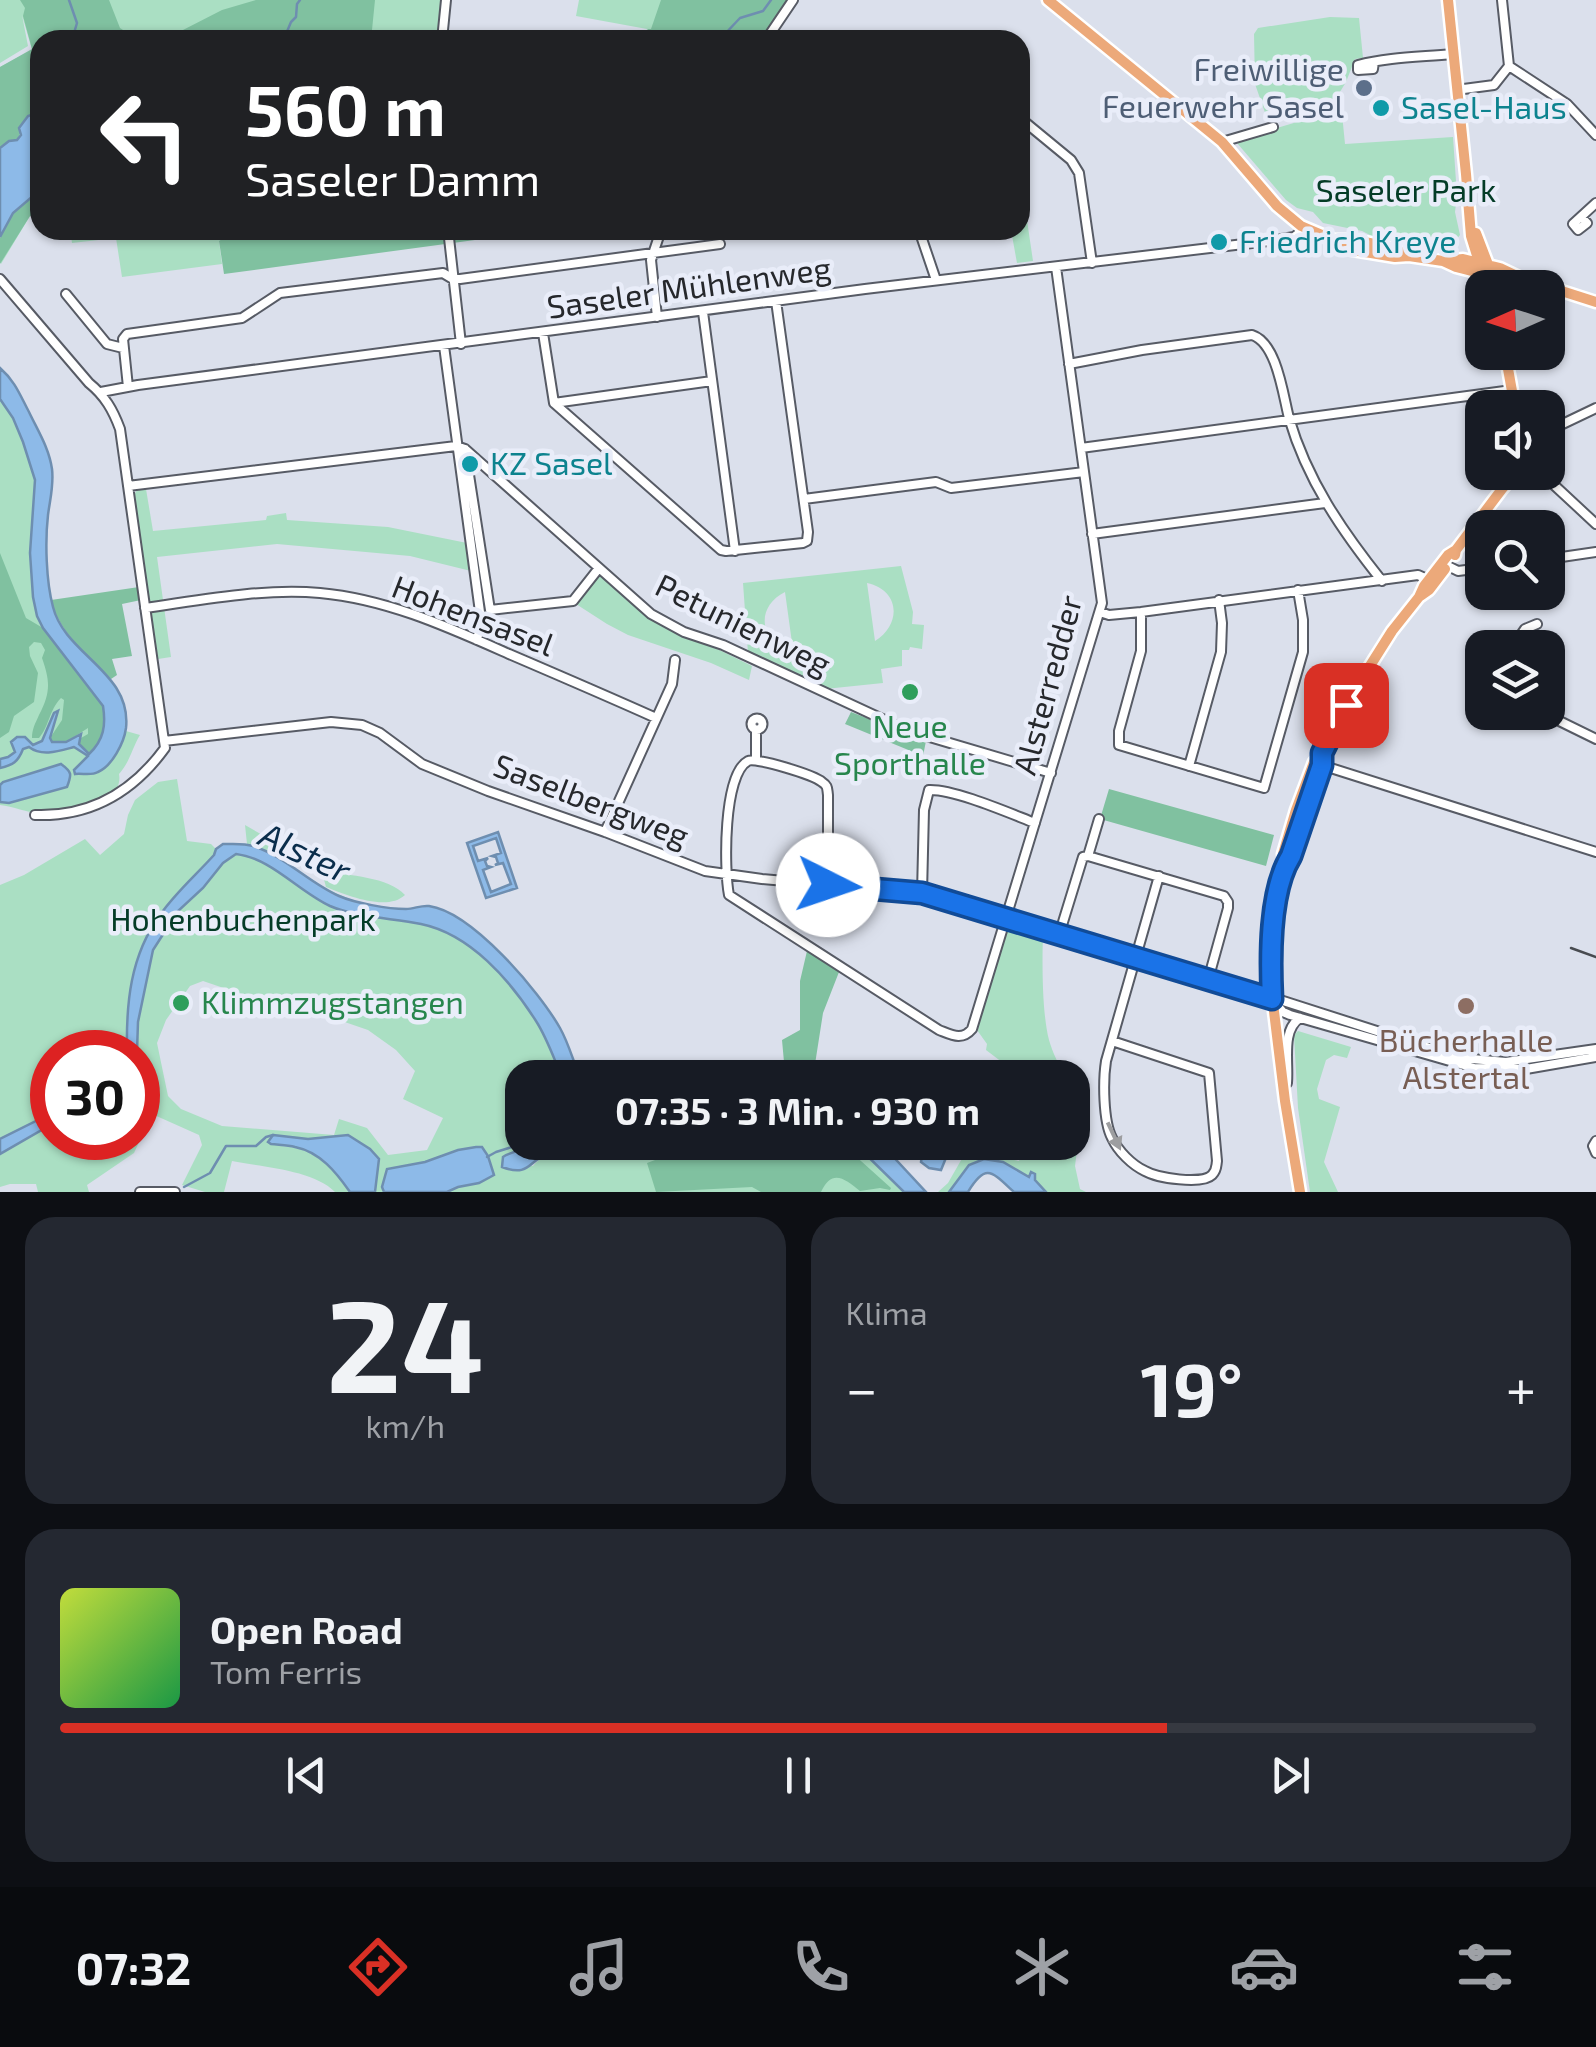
<!DOCTYPE html>
<html lang="de">
<meta charset="utf-8">
<style>
:root{--surface:#171b24;--page:#242831;--text:#f1f3f6;--muted:#9ea1a6;--line:#363941;--accent:#d93025}
body{margin:0;font-family:"Exo 2",sans-serif;background:var(--page);color:var(--text);height:100vh;display:flex;flex-direction:column;font-size:38px;white-space:nowrap}
*{box-sizing:border-box;margin:0}
p{font-size:32px;color:var(--muted)}
.icon{flex:none;width:55px;height:55px;fill:none;stroke:currentColor;stroke-width:2;stroke-linecap:round;stroke-linejoin:round}
.map{position:relative;height:1192px;overflow:hidden}
.side{display:flex;flex-direction:column;gap:25px;padding:25px;background:#0d0f14;flex:1}
.side>*{flex:none}
.guide{position:absolute;left:30px;top:30px;width:1000px;height:210px;border-radius:30px;box-shadow:0 2px 8px #0004;background:#202124;color:#fff;overflow:hidden}
.needle{width:65px;rotate:267deg}
.buttons{position:absolute;left:1465px;top:270px;display:grid;gap:20px}
.buttons a{display:grid;place-items:center;width:100px;height:100px;border-radius:20px;background:var(--surface);box-shadow:0 2px 8px #0004;font-size:50px}
.speed{position:absolute;left:30px;top:1030px;display:flex;gap:20px;font-size:50px;font-weight:700;text-align:center}
.speed>*{display:grid;place-content:center;width:130px;height:130px;border-radius:50%;background:var(--surface);box-shadow:0 2px 8px #0004;line-height:1}
.speed .limit{border:15px solid #d22;background:#fff;color:#111}
.pin{position:absolute;display:grid;place-items:center;width:85px;height:85px;color:#fff;margin:-42px;border-radius:20px;box-shadow:0 5px 15px #0006}
.me{position:absolute;width:110px;margin:-55px;rotate:94deg;stroke-linejoin:round;filter:drop-shadow(0 0 8px #0008)}
.turn{display:flex;align-items:center;gap:35px;height:210px;padding:0 50px;font-size:45px}
.turn .icon{width:130px;height:130px;stroke-width:2.5}
.turn b{display:block;font-size:70px;line-height:85px}
.big{font-size:75px;font-weight:700;line-height:1.1}
.side .tile{flex:1;display:flex;flex-direction:column;justify-content:center;gap:15px;min-width:0;padding:0 35px;border-radius:30px;background:var(--page)}
.side .dial{align-items:center;gap:0}
.dial b{font-size:130px;line-height:1}
.song{display:flex;align-items:center;gap:30px}
.cover{width:120px;height:120px;border-radius:15px;background:linear-gradient(135deg,hsl(70 70% 55%),hsl(140 70% 35%))}
.played{height:10px;border-radius:5px;background:linear-gradient(90deg,var(--accent) 75%,var(--line) 75%)}
.keys{display:flex;justify-content:space-around;direction:ltr}
.heat{display:flex;justify-content:space-between;align-items:center;font-size:55px;direction:ltr}
.side .tiles{flex:1;display:grid;gap:25px;grid-template-columns:1fr 1fr}
.tile:last-child{grid-column:span 2}
.trip{position:absolute;left:505px;top:1060px;width:585px;height:100px;border-radius:30px;background:var(--surface);box-shadow:0 2px 8px #0004;font-weight:700;line-height:100px;text-align:center}
.tabs{display:flex;height:160px;justify-content:space-around;align-items:center;background:#090b0e;color:var(--muted)}
.tabs .icon{width:70px;height:70px}
.tabs .current{color:var(--accent)}
.tabs b{font-size:45px;color:var(--text)}
.map>svg:first-child{display:block}
.green{fill:#aadfc3;fill-rule:evenodd}
.forest{fill:#80c1a0}
.water{fill:#8dbae8;stroke:#6e8eb0;stroke-width:2.5;fill-rule:evenodd}
.lines{fill:none;stroke-linecap:round;stroke-linejoin:round}
.stream{stroke:#6e8eb0;stroke-width:2.5}
.minor-casing{stroke:#575b65;stroke-width:12}
.major-casing{stroke:#fff;stroke-width:15}
.minor{stroke:#fff;stroke-width:8}
.major{stroke:#eca97a;stroke-width:10}
.tram{stroke:#484b50;stroke-width:2.5}
.oneway{fill:#9d9ea0}
.route-casing{stroke:#114b97;stroke-width:25}
.route{stroke:#1a73e8;stroke-width:18}
.service-dot{fill:#5c6f8a;stroke:#e9edf9;stroke-width:4}
.culture-dot{fill:#0f9aa8;stroke:#e9edf9;stroke-width:4}
.leisure-dot{fill:#2e9e5b;stroke:#e9edf9;stroke-width:4}
.education-dot{fill:#8d6e63;stroke:#e9edf9;stroke-width:4}
.labels{text-anchor:middle;stroke-width:9;stroke-linejoin:round;paint-order:stroke}
.service-label{font-size:32px;fill:#4e5e75;stroke:#e9edf9;text-anchor:end}
.culture-label{font-size:32px;fill:#0d838f;stroke:#e9edf9;text-anchor:start}
.park-label{font-size:32px;fill:#043c27;stroke:#e9edf9}
.street-label{font-size:32px;fill:#26282c;stroke:#e9edf9}
.leisure-label{font-size:32px;fill:#27864d;stroke:#e9edf9}
.education-label{font-size:32px;fill:#785e54;stroke:#e9edf9}
.water-label{font-size:35px;font-style:italic;fill:#0a2d4b;stroke:#e9edf9}
</style>
<div class="map">
<svg width="1596" height="1192" viewBox="0 0 1596 1192">
<rect width="100%" height="100%" fill="#dbe0ec"/>
<path class="green" d="M0,0H444L439,40H40V212L30,216L1,264L0,67L32,50L22,15L28,46L0,63Z
M579,0H791L644,40L647,29L576,16Z
M1330,17L1359,18L1363,58L1355,59L1346,82L1332,105L1269,124L1255,84L1254,34L1258,28Z
M1341,104L1345,144L1453,137L1457,196L1455,212L1460,235L1449,248L1380,240L1362,231L1323,223L1313,212L1297,208L1286,200L1237,143L1239,139L1321,115Z
M1020,190L1023,193L1033,261L1017,263L1011,230H1020Z
M70,230H219L222,240L219,241L222,264L122,277L116,238L72,243Z
M0,399L13,418L23,442L35,480L30,553L37,616L103,706L88,755L78,767L83,773C109,777 117,751 126,731L140,735C132,748 130,762 119,774C125,806 64,813 40,813C27,813 13,806 0,805Z
M146,489L153,531L266,520L267,516L286,513L287,520L388,527L467,543L471,571L410,556L277,544L157,557L171,657L158,659L134,495L137,490Z
M901,566L913,612L912,624L924,625L922,649L910,647L909,650H902V666L881,669L883,683L825,689L748,653L743,583ZM867,583C900,590 902,624 875,641ZM785,592L793,650L792,651C759,642 755,607 785,592Z
M600,573L650,616L752,666L749,680L711,663L628,635L607,624L576,604Z
M177,779L187,841L211,844L216,849L223,844H247L245,825L266,837L282,843V860C325,889 348,905 402,909C412,909 422,905 432,907C476,917 538,989 560,1027C568,1043 573,1061 580,1077L522,1078V1142L552,1143L530,1146L503,1157L504,1161L533,1166C549,1147 563,1159 581,1146L582,1143H635L668,1151L686,1143H854L904,1192H447C462,1184 480,1185 494,1175L485,1150C465,1144 448,1155 429,1161C415,1165 401,1165 387,1169L382,1187L384,1192H375L379,1159L370,1149L348,1135L308,1139L273,1135L281,1146C314,1147 332,1167 350,1192H335C314,1170 262,1167 232,1161L224,1192H205L182,1185L202,1145L199,1135L152,1114L134,1153L87,1185L89,1192H38L36,1184H10L0,1187V885L24,875L85,839L100,855L124,834L128,815L135,800L158,782ZM203,981L256,999L298,1006L368,1030L396,1050L415,1071L403,1099L443,1118L427,1150L388,1155L367,1128L339,1119L334,1135L222,1126L181,1109L168,1096L157,1043L166,1020L190,986ZM52,1052H138V1138H52Z
M325,872C348,875 389,877 405,895C387,912 346,895 326,887L323,876Z
M1013,925L1043,934C1042,963 1042,1013 1049,1040C1053,1054 1059,1065 1066,1077H1017L1015,1072L986,1050L987,1044L977,1030L1009,926Z
M1298,1031L1351,1047L1347,1058L1334,1055L1326,1060L1317,1089L1319,1099L1340,1107L1324,1162L1338,1192H1310L1298,1108L1294,1035Z
M1073,1112L1078,1143L1075,1166L1080,1189L1086,1192H1014C992,1172 986,1162 968,1192H938L948,1183L964,1155L975,1152L1019,1161L1026,1143L1072,1142Z"/>
<path class="forest" d="M20,0H109L120,28L126,32L136,35L163,34L181,31L222,10L256,0H375L371,40H40V112L28,116L17,140L9,141L0,148V67L32,49L23,16L25,8Z
M661,0H791L764,40H644L648,29H651Z
M40,190V212L30,216L0,264V238L13,213Z
M219,230H548L224,274L219,241L222,239Z
M0,553L26,618L43,628L103,706C106,726 104,740 88,755L78,744L81,738L88,734V728L66,742H52L50,738L62,720L64,700L61,698C49,710 49,727 39,738H32C32,729 35,724 39,715C51,692 50,681 42,658L45,650L41,643L34,642L29,647L30,656L38,673L34,702L14,716L9,732L0,738Z
M139,587L141,600L122,604L132,656L112,659L117,675L111,679C88,658 58,630 51,600Z
M851,712L926,741L923,756L845,724Z
M1109,789L1274,835L1266,866L1100,819Z
M807,951L839,972L823,1013L813,1077H792L789,1073H785L782,1040L800,1030V981Z
M701,1143H841L891,1188L890,1190L880,1188L860,1191C845,1179 832,1168 821,1192H761L752,1187L656,1192L647,1163Z"/>
<path class="water" d="M40,112V190L13,213L0,237V148L9,141L17,140L21,135L19,128L28,116Z
M0,368C15,381 20,395 29,412C38,431 49,448 52,469C54,485 50,499 48,515C45,541 46,581 53,607C65,655 132,672 126,728C124,743 112,766 98,772C91,776 83,773 75,774L74,770L88,756L74,747C59,751 42,757 29,747L23,749C18,762 13,765 0,768V759L8,757L15,752L11,742L17,737H25L33,745L42,741L54,713L58,711L50,738L52,742H66L81,734L79,744L89,754C104,740 106,725 103,706L43,628L37,616L33,597L30,553L35,480L23,442L13,418L0,399Z
M61,764C72,772 72,774 67,787L9,803L0,802V785L3,782Z
M498,832L517,888L486,898L467,843ZM496,838L501,853L492,856L496,857L498,863L495,865L503,863L511,884L491,892L483,870L491,867L487,866L485,861L488,858L478,861L473,846Z
M223,844C233,844 244,843 253,846C285,856 309,883 339,896C355,903 388,909 406,909C414,909 421,905 429,906C472,912 539,991 560,1028C569,1044 573,1061 580,1077H562C554,1059 547,1038 536,1021C510,980 470,934 421,924C392,918 358,918 330,906C298,891 271,858 236,854L223,863L203,888L178,911L153,950L138,1022L137,1052H127C126,1004 130,956 160,915C175,893 196,875 214,855L216,849Z
M52,1113V1124L0,1154V1139Z
M273,1135L308,1139L348,1135L370,1149L379,1159L375,1192H350C336,1172 320,1152 295,1147C287,1145 279,1145 271,1144L268,1142Z
M924,1142L952,1143L941,1170L929,1168L921,1162Z
M552,1143H582L581,1146C569,1155 562,1151 549,1154C528,1159 531,1178 502,1167L503,1157L506,1155L530,1146Z
M598,1143H686C655,1158 628,1160 598,1143Z
M854,1143H876L885,1150L886,1149L926,1192H904Z
M476,1147H482L488,1156L494,1175L479,1183L458,1187L447,1192H384L382,1187L387,1169L425,1162L458,1150Z
M984,1159L1003,1162L1029,1177L1031,1172L1035,1174V1180L1046,1192H1014C992,1172 986,1162 968,1192H949L969,1165Z"/>
<g class="lines">
<path class="stream" d="M69,0L77,23L74,33L77,40
M286,34L291,22L296,17L297,4L300,0
M246,40L251,37L285,35V40
M711,40L714,37L723,36L740,18L763,11L771,0
M487,1157L496,1152L528,1142
M184,1187L210,1173L226,1146H256L266,1137L273,1135"/>
<defs>
<path id="minor" d="M1502,0L1509,66
M442,40L446,0
M766,40L793,0
M929,40L952,37L967,40
M1374,62L1373,69L1358,70V65C1388,57 1421,57 1452,54
M1509,66L1567,104L1596,135
M1456,90L1494,85L1509,66
M1020,118L1071,160L1079,173L1092,263
M1222,142L1273,127
M1581,217L1587,223L1578,230L1573,224L1596,203
M919,230L936,280
M449,238L461,344
M0,279L89,383C105,396 113,410 120,429L165,748C133,792 91,817 35,815
M66,294L107,344L123,348
M703,312L735,551
M657,317L651,260L661,230
M543,333L554,403L721,550L726,551L803,543L807,541L808,532L776,301
M444,346L480,612L481,622L477,640
M1069,364L1142,350L1252,335C1277,343 1283,395 1289,418C1307,480 1342,531 1382,581
M128,387L123,339L127,334L242,318L280,293L443,273L453,279H460L720,244
M101,392L138,385L865,289L1269,241L1294,237L1306,228
M554,403L712,381
M1548,431L1596,408
M456,446L465,449L651,614L684,632L723,645L906,730L1051,773
M1081,448L1512,390
M465,449L490,610L573,601L599,568
M1540,472L1596,524
M128,486L456,446
M804,499L936,482L951,488L1084,472
M1092,534L1325,503
M1548,559L1596,552
M1448,566L1458,571L1482,568
M145,608C202,600 262,588 320,593C387,599 448,627 509,654C558,675 607,696 656,718
M1100,612L1109,615L1141,612L1418,575L1429,580
M1141,612V651L1119,731V745L1264,788L1303,652V620L1298,590
M1512,648L1525,629L1537,624
M1477,712L1482,703
M1541,712L1596,739
M751.5 724a5.5 5.5 0 1 1 11 0a5.5 5.5 0 1 1-11 0Z
M164,741L331,722L362,725L380,733L422,764L488,791L605,832L705,871L762,879L922,893L1231,987L1252,991L1461,1058L1506,1062L1596,1049
M756,760V730
M1318,764L1596,852
M1189,766L1221,652L1222,623L1219,600
M605,832L672,684L675,660
M1088,856L1224,896L1228,902V908L1208,980
M828,885V795C827,788 828,786 822,782C814,775 756,757 748,761C723,774 724,870 729,895L939,1030C952,1035 962,1041 972,1029L1102,603L1056,267
M922,893L924,810L929,790C954,789 1009,813 1035,823
M1059,935L1083,857L1088,856L1099,819
M1274,1002L1283,1012L1290,1015L1474,1068L1526,1069L1596,1057
M1112,1041L1209,1073L1217,1161C1216,1167 1217,1170 1212,1175C1202,1185 1157,1178 1145,1171C1132,1165 1118,1151 1112,1138C1103,1121 1103,1080 1106,1061L1159,876
M1287,1083C1289,1062 1281,1030 1300,1018
M1596,1141L1593,1146L1596,1153
M140,1192H175"/>
<path id="major" d="M1048,0L1222,142L1277,206L1301,226L1334,240L1343,247L1353,250L1395,257L1409,256L1443,261L1456,267L1507,280L1521,278
M1448,0L1466,174L1471,236L1487,288
M1476,233L1497,288
M1334,240C1357,238 1388,246 1408,255
M1444,261L1463,259L1500,268L1521,278L1596,302
M1505,352L1515,408
M1455,555L1456,550L1502,489L1517,472
M1419,597L1429,590L1445,569
M1285,866L1291,857L1322,765L1323,753
M1300,1192L1285,1101L1271,987L1274,921L1285,867L1283,854L1296,810L1314,762L1323,753L1351,696L1392,631L1419,597L1424,586L1448,555L1456,550"/>
</defs>
<use href="#minor" class="minor-casing"/>
<use href="#major" class="major-casing"/>
<use href="#minor" class="minor"/>
<use href="#major" class="major"/>
<path class="tram" d="M1571,948L1596,957"/>
</g>
<defs><path id="oneway-solid" d="M-6-.8H1V-3.2L6.5 0L1 3.2V.8H-6Z" transform="scale(2.5)"/></defs>
<use class="oneway" href="#oneway-solid" transform="translate(1114 1136) rotate(65)"/>
<g class="lines">
<defs>
<path id="route" d="M828,885L922,893L1272,999C1270,958 1269,891 1291,856L1322,765V753L1346,705"/>
</defs>
<use href="#route" class="route-casing"/>
<use href="#route" class="route"/>
</g>
<circle class="service-dot" cx="1364" cy="88" r="10"/>
<g class="culture-dot">
<circle cx="1381" cy="108" r="10"/>
<circle cx="1219" cy="242" r="10"/>
<circle cx="470" cy="464" r="10"/>
</g>
<g class="leisure-dot">
<circle cx="910" cy="692" r="10"/>
<circle cx="181" cy="1003" r="10"/>
</g>
<circle class="education-dot" cx="1466" cy="1006" r="10"/>
<g class="labels">
<g class="service-label">
<text x="1344" y="81">Freiwillige<tspan x="1344" dy="37">Feuerwehr Sasel</tspan></text>
</g>
<g class="culture-label">
<text x="1401" y="119">Sasel-Haus</text>
<text x="1239" y="253">Friedrich Kreye</text>
<text x="490" y="475">KZ Sasel</text>
</g>
<g class="park-label">
<text x="1406" y="202">Saseler Park</text>
<text x="243" y="931">Hohenbuchenpark</text>
</g>
<g class="street-label">
<text transform="translate(689 288) rotate(-8)" y="11">Saseler Mühlenweg</text>
<text transform="translate(473 616) rotate(21)" y="11">Hohensasel</text>
<text transform="translate(743 625) rotate(26)" y="11">Petunienweg</text>
<text transform="translate(1048 685) rotate(-75)" y="11">Alsterredder</text>
<text transform="translate(591 801) rotate(21)" y="11">Saselbergweg</text>
</g>
<g class="leisure-label">
<text x="910" y="738">Neue<tspan x="910" dy="37">Sporthalle</tspan></text>
<text x="201" y="1014" text-anchor="start">Klimmzugstangen</text>
</g>
<g class="education-label">
<text x="1466" y="1052">Bücherhalle<tspan x="1466" dy="37">Alstertal</tspan></text>
</g>
<g class="water-label">
<text transform="translate(305 853) rotate(25)" y="12">Alster</text>
</g>
</g>
</svg>
<div class="buttons">
<a><svg class="needle" viewBox="-14 -14 28 28"><path d="M0-13l5 13h-10z" fill="#e53935"/><path d="M0 13l5-13h-10z" fill="#9ea1a6"/></svg></a>
<a><svg class="icon" aria-label="sound" viewBox="0 0 24 24"><path d="M4 9h4l5-4v14l-5-4H4zM17 9q2 3 0 6"/></svg></a>
<a><svg class="icon" aria-label="search" viewBox="0 0 24 24"><circle cx="10" cy="10" r="6"/><path d="M15 15l6 6"/></svg></a>
<a><svg class="icon" aria-label="layers" viewBox="0 0 24 24"><path d="M12 4l9 5-9 5-9-5zM3 14l9 5 9-5"/></svg></a>
</div>
<div class="speed"><div class="limit">30</div></div>
<div class="pin" style="left:1346px;top:705px;background:#d93025"><svg class="icon" aria-label="arrive" viewBox="0 0 24 24"><path d="M6 21V4h12l-3 4 3 4H6"/></svg></div>
<svg class="me" style="left:828px;top:885px" viewBox="-20 -20 40 40"><circle r="19" fill="#fff"/><path d="M0-13L10 11 0 6-10 11z" fill="#1a73e8"/></svg>
<div class="trip">07:35 · 3 Min. · 930 m</div>
<div class="guide">
<div class="turn"><svg class="icon" aria-label="left" viewBox="0 0 24 24"><path d="M17 20v-9H6M10 6l-5 5 5 5"/></svg><div><b>560 m</b>Saseler Damm</div></div>
</div>
</div>
<section class="side">
<div class="tiles">
<div class="tile dial"><b>24</b><p>km/h</p></div>
<div class="tile"><p>Klima</p>
<div class="heat"><a>−</a><b class="big">19°</b><a>+</a></div>
</div>
<div class="tile">
<div class="song"><i class="cover"></i><div><b>Open Road</b><p>Tom Ferris</p></div></div>
<div class="played"></div>
<div class="keys"><svg class="icon" aria-label="previous" viewBox="0 0 24 24"><path d="M18 5L8 12l10 7zM5 5v14"/></svg><svg class="icon" aria-label="pause" viewBox="0 0 24 24"><path d="M8 5v14M16 5v14"/></svg><svg class="icon" aria-label="next" viewBox="0 0 24 24"><path d="M6 5l10 7-10 7zM19 5v14"/></svg></div>
</div>
</div>
</section>
<nav class="tabs">
<b>07:32</b>
<svg class="icon current" aria-label="directions" viewBox="0 0 24 24"><path d="M12 3l9 9-9 9-9-9zM9 14v-3h6M13 9l2 2-2 2"/></svg>
<svg class="icon" aria-label="music" viewBox="0 0 24 24"><path d="M9 18V5l10-2v13"/><circle cx="6" cy="18" r="3"/><circle cx="16" cy="16" r="3"/></svg>
<svg class="icon" aria-label="phone" viewBox="0 0 24 24"><path d="M5 4h4l2 5-3 2q2 4 5 5l2-3 5 2v4C11 20 4 13 5 4z"/></svg>
<svg class="icon" aria-label="climate" viewBox="0 0 24 24"><path d="M12 3v18M4 7l16 10M4 17L20 7"/></svg>
<svg class="icon" aria-label="car" viewBox="0 0 24 24"><path d="M5 17H2v-5l4-1 3-4h7l3 4 3 1v5h-3M9 17h6M6 11h13"/><circle cx="7" cy="17" r="2"/><circle cx="17" cy="17" r="2"/></svg>
<svg class="icon" aria-label="filters" viewBox="0 0 24 24"><path d="M4 7h16M4 17h16"/><circle cx="9" cy="7" r="2"/><circle cx="15" cy="17" r="2"/></svg>
</nav>
